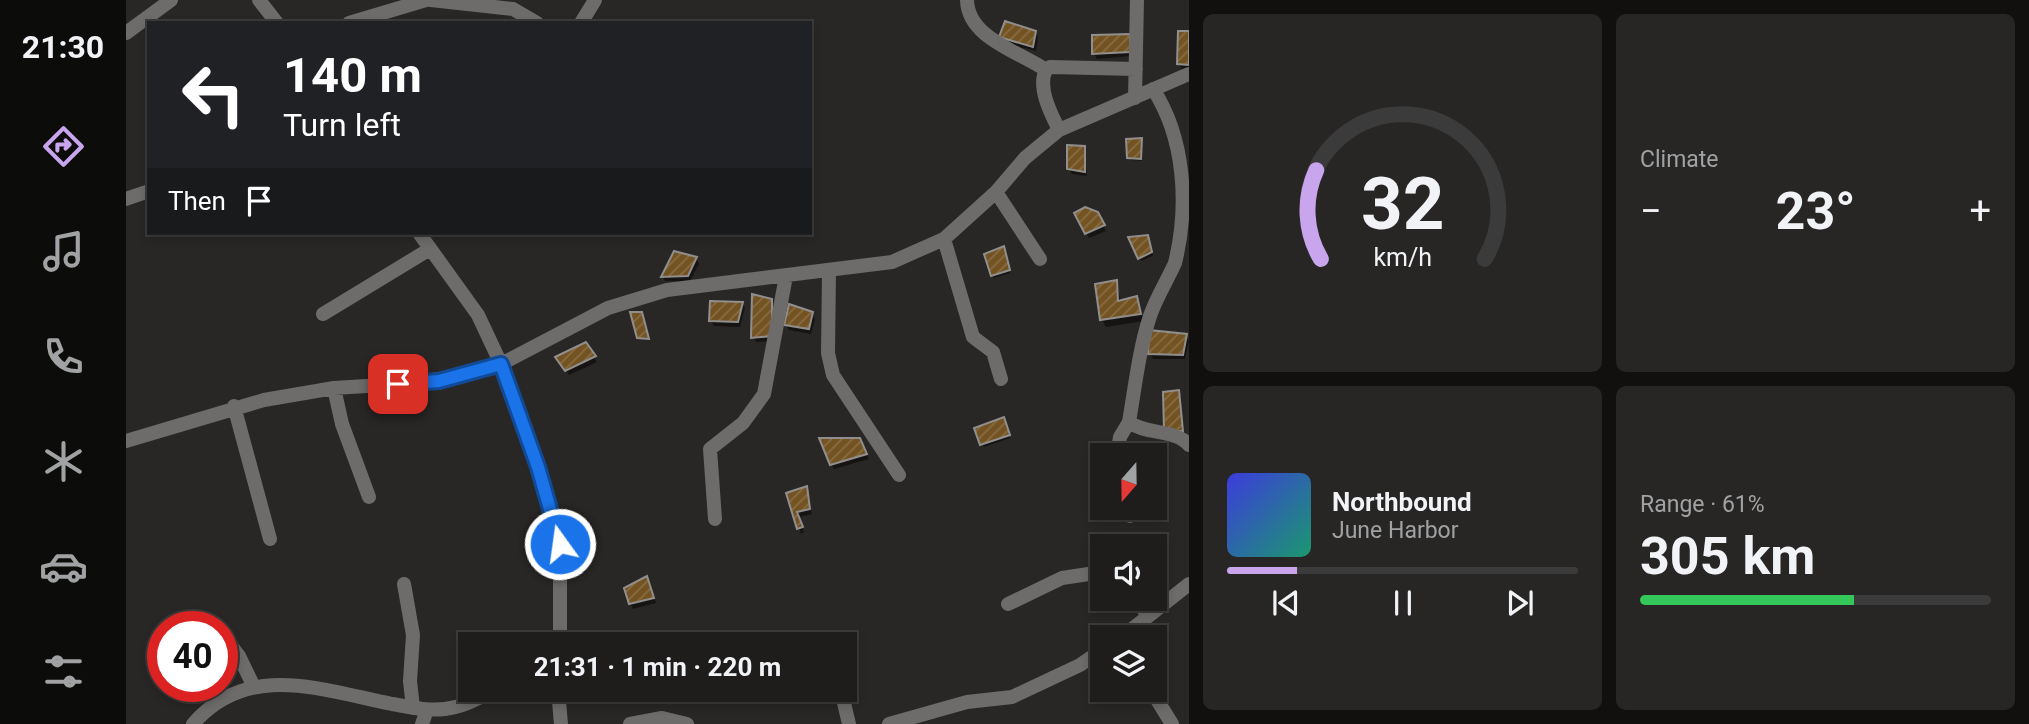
<!DOCTYPE html>
<meta charset="utf-8">
<style>
:root{--surface:#1f1d1c;--page:#272625;--text:#f1f3f6;--muted:#a1a2a3;--line:#3c3b3b;--accent:#c9a5ee}
body{margin:0;font-family:Roboto,sans-serif;background:var(--page);color:var(--text);height:100vh;display:flex;flex-direction:column;font-size:26px;white-space:nowrap}
*{box-sizing:border-box;margin:0}
p{font-size:23px;color:var(--muted)}
.icon{flex:none;width:38px;height:38px;fill:none;stroke:currentColor;stroke-width:2;stroke-linecap:round;stroke-linejoin:round}
.map{position:relative;flex:1;overflow:hidden}
.panel{display:flex;flex-direction:column;gap:14px;padding:14px;background:#11100f;width:840px}
.panel>*{flex:none}
.hud{position:absolute;left:21px;top:21px;width:665px;height:214px;border-radius:0px;box-shadow:0 4px 10px #0003,0 0 0 2px var(--line);background:#202124;color:#fff;overflow:hidden}
.needle{width:46px;rotate:200deg}
.tools{position:absolute;left:964px;top:443px;display:grid;gap:14px}
.tools a{display:grid;place-items:center;width:77px;height:77px;border-radius:0px;background:var(--surface);box-shadow:0 4px 10px #0003,0 0 0 2px var(--line);font-size:35px}
.speed{position:absolute;left:21px;top:611px;display:flex;gap:14px;font-size:35px;font-weight:700;text-align:center}
.speed>*{display:grid;place-content:center;width:91px;height:91px;border-radius:50%;background:var(--surface);box-shadow:0 4px 10px #0003,0 0 0 2px var(--line);line-height:1}
.speed .limit{border:10px solid #d22;background:#fff;color:#111}
.pin{position:absolute;display:grid;place-items:center;width:60px;height:60px;color:#fff;margin:-30px;border-radius:14px;box-shadow:0 4px 10px #0006}
.me{position:absolute;width:77px;margin:-38px;rotate:346deg;stroke-linejoin:round;filter:drop-shadow(0 0 5px #0008)}
.turn{display:flex;align-items:center;gap:24px;height:147px;padding:0 21px;font-size:32px}
.turn .icon{width:91px;height:91px;stroke-width:2.5}
.turn b{display:block;font-size:49px;line-height:60px}
.then{display:flex;align-items:center;height:66px;padding:0 21px;background:#0003;gap:14px;font-size:26px}
.big{font-size:52px;font-weight:700;line-height:1.1}
.panel .card{flex:1;display:flex;flex-direction:column;justify-content:center;gap:10px;min-width:0;padding:0 24px;border-radius:10px;background:var(--page)}
.panel .dial{align-items:center;gap:0}
.dial svg{height:182px;overflow:visible;fill:none;stroke:var(--line);stroke-width:7;stroke-linecap:round;text-anchor:middle}
.dial text{fill:var(--text);stroke:none}
.song{display:flex;align-items:center;gap:21px}
.cover{width:84px;height:84px;border-radius:10px;background:linear-gradient(135deg,hsl(240 70% 55%),hsl(160 70% 35%))}
.played{height:7px;border-radius:4px;background:linear-gradient(90deg,var(--accent) 20%,var(--line) 20%)}
.keys{display:flex;justify-content:space-around;direction:ltr}
.heat{display:flex;justify-content:space-between;align-items:center;font-size:38px;direction:ltr}
.charge{height:10px;border-radius:5px;background:linear-gradient(90deg,#34c759 61%,var(--line) 0)}
.panel .tiles{flex:1;display:grid;gap:14px;grid-template-columns:repeat(2,1fr)}
.trip{position:absolute;left:332px;top:632px;width:399px;height:70px;border-radius:0px;background:var(--surface);box-shadow:0 4px 10px #0003,0 0 0 2px var(--line);font-weight:700;line-height:70px;text-align:center}
main{display:flex;flex:1;min-height:0}
.menu{display:flex;flex-direction:column;width:126px;justify-content:space-around;align-items:center;background:#0c0c0b;color:var(--muted)}
.menu .icon{width:49px;height:49px}
.menu .on{color:var(--accent)}
.menu b{font-size:32px;color:var(--text)}
.map>svg:first-child{display:block}
.shadow{fill:#0007}
.building{fill:url(#building-hatch);stroke:#918f8d;stroke-width:2}
.lines{fill:none;stroke-linecap:round;stroke-linejoin:round}
.minor{stroke:#6d6c6b;stroke-width:14}
.route-casing{stroke:#114b97;stroke-width:18}
.route{stroke:#1a73e8;stroke-width:12}
</style>
<main>
<nav class="menu">
<b>21:30</b>
<svg class="icon on" aria-label="directions" viewBox="0 0 24 24"><path d="M12 3l9 9-9 9-9-9zM9 14v-3h6M13 9l2 2-2 2"/></svg>
<svg class="icon" aria-label="music" viewBox="0 0 24 24"><path d="M9 18V5l10-2v13"/><circle cx="6" cy="18" r="3"/><circle cx="16" cy="16" r="3"/></svg>
<svg class="icon" aria-label="phone" viewBox="0 0 24 24"><path d="M5 4h4l2 5-3 2q2 4 5 5l2-3 5 2v4C11 20 4 13 5 4z"/></svg>
<svg class="icon" aria-label="climate" viewBox="0 0 24 24"><path d="M12 3v18M4 7l16 10M4 17L20 7"/></svg>
<svg class="icon" aria-label="car" viewBox="0 0 24 24"><path d="M5 17H2v-5l4-1 3-4h7l3 4 3 1v5h-3M9 17h6M6 11h13"/><circle cx="7" cy="17" r="2"/><circle cx="17" cy="17" r="2"/></svg>
<svg class="icon" aria-label="filters" viewBox="0 0 24 24"><path d="M4 7h16M4 17h16"/><circle cx="9" cy="7" r="2"/><circle cx="15" cy="17" r="2"/></svg>
</nav>
<div class="map">
<svg width="1063" height="724" viewBox="0 0 1063 724">
<defs>
<pattern id="building-hatch" width="6" height="6" patternUnits="userSpaceOnUse" patternTransform="scale(1.75)"><rect width="6" height="6" fill="#745323"/><path d="M-1 1l2-2M0 6l6-6M5 7l2-2" fill="none" stroke="#886c43"/></pattern>
</defs>
<rect width="100%" height="100%" fill="#292725"/>
<path class="shadow" d="M909,32L912,37L910,51L878,43L875,37Z
M1063,32V70L1056,69L1053,64Z
M1003,36L1006,56L971,59L968,53Z
M1015,140L1016,161L1005,160L1003,157Z
M958,148L961,176L946,174L943,169Z
M950,214H971L980,231L963,238Z
M1005,239L1023,240L1027,256L1015,261Z
M878,251L884,273L868,278L866,275Z
M570,259L573,264L564,281H539L537,277Z
M990,282L995,302L1010,298L1018,321L980,327L976,320L971,285Z
M644,300L648,306V341L630,342L627,337Z
M616,303L619,308L614,327L588,326L585,321Z
M686,314L689,319L685,334L663,330L660,325Z
M1060,336L1063,341L1059,359H1027L1024,353Z
M460,344L471,362L443,375L432,358Z
M1052,392L1059,436H1043Z
M879,423L884,438L858,447L856,444Z
M737,445L743,459L708,469L705,464Z
M680,488L686,514L673,517L678,532L675,534L662,494Z
M523,583L530,603L507,609L504,603Z"/>
<path class="building" d="M879,21L910,31L907,47L873,37Z
M1052,31H1063V65L1051,64Z
M1004,34V52L966,54V35Z
M1016,138L1015,159L1001,158L1000,139Z
M941,145L959,146V172L941,169Z
M959,207L972,212L979,225L959,234L948,213Z
M1022,235L1026,252L1012,259L1002,237Z
M878,246L884,270L865,276L858,254Z
M548,251L571,257L562,276L535,277Z
M991,280L992,301L1011,296L1015,314L974,320L969,284Z
M626,294L646,299V336L625,338Z
M584,301L617,302L612,322L583,321Z
M663,304L687,312L683,329L658,325Z
M504,312H516L523,339L511,338Z
M1023,330L1061,334L1057,355L1022,354Z
M460,342L470,356L439,371L429,357Z
M1053,390L1057,431H1038L1037,392Z
M878,417L884,435L854,445L848,428Z
M693,438H734L741,454L704,465Z
M681,486L684,509L671,512L677,527L671,529L660,493Z
M521,576L528,598L503,604L498,588Z"/>
<g class="lines">
<path class="minor" d="M133,0L151,23
M305,0L387,9L411,23
M841,0C842,38 892,51 920,70
M223,23L300,0
M455,23L469,0
M0,33L45,0
M920,70L924,67L1010,69
M920,70C911,87 925,114 933,130
M1009,98L1011,0
M870,192L914,259
M0,199L23,191
M293,233L352,315L375,364L412,467L434,544V644
M818,239L847,337L867,352L875,379
M703,272L702,353L707,375L773,475
M197,314L304,249
M208,388L216,424L243,497
M108,406L144,539
M1003,422C1020,435 1050,429 1063,445
M0,441L138,400L208,388L289,383L337,375L375,364L482,308L541,290L766,262L818,239L870,192L899,158L933,130L1063,74
M991,455L994,437L1003,422C1009,387 1013,350 1024,316C1030,298 1041,281 1049,263C1063,206 1059,138 1027,89
M1001,508L1004,516
M589,519L584,449L617,423L638,394L660,276
M278,584L287,635L284,681L287,708
M1010,598L1022,616
M882,604L936,578L976,572
M69,619L86,626
M96,634L113,656L127,685
M996,637L1063,584
M432,690L435,724
M715,690L723,724
M1025,690L1046,724
M67,724C122,661 195,690 266,704C284,707 301,711 319,709C338,707 352,698 368,690
M296,724L301,710
M504,724L536,718L561,724
M763,724L841,702L886,697L954,665L976,650"/>
</g>
<g class="lines">
<defs>
<path id="route" d="M272,384L313,381L375,364L412,467L434,544"/>
</defs>
<use href="#route" class="route-casing"/>
<use href="#route" class="route"/>
</g>
</svg>
<div class="tools">
<a><svg class="needle" viewBox="-14 -14 28 28"><path d="M0-13l5 13h-10z" fill="#e53935"/><path d="M0 13l5-13h-10z" fill="#a1a2a3"/></svg></a>
<a><svg class="icon" aria-label="sound" viewBox="0 0 24 24"><path d="M4 9h4l5-4v14l-5-4H4zM17 9q2 3 0 6"/></svg></a>
<a><svg class="icon" aria-label="layers" viewBox="0 0 24 24"><path d="M12 4l9 5-9 5-9-5zM3 14l9 5 9-5"/></svg></a>
</div>
<div class="speed"><div class="limit">40</div></div>
<div class="pin" style="left:272px;top:384px;background:#d93025"><svg class="icon" aria-label="arrive" viewBox="0 0 24 24"><path d="M6 21V4h12l-3 4 3 4H6"/></svg></div>
<svg class="me" style="left:434px;top:544px" viewBox="-20 -20 40 40"><circle r="17" fill="#1a73e8" stroke="#fff" stroke-width="3"/><path d="M0-11L8 9 0 5-8 9z" fill="#fff"/></svg>
<div class="trip">21:31 · 1 min · 220 m</div>
<div class="hud">
<div class="turn"><svg class="icon" aria-label="left" viewBox="0 0 24 24"><path d="M17 20v-9H6M10 6l-5 5 5 5"/></svg><div><b>140 m</b>Turn left</div></div>
<div class="then">Then<svg class="icon" aria-label="arrive" viewBox="0 0 24 24"><path d="M6 21V4h12l-3 4 3 4H6"/></svg></div>
</div>
</div>
<section class="panel">
<div class="tiles">
<div class="card dial"><svg viewBox="0 0 100 80">
<path d="M14 69A42 42 0 1 1 86 69"/>
<path d="M14 69A42 42 0 0 1 12 30" stroke="#c9a5ee"/>
<text x="50" y="56" font-size="32" font-weight="700">32</text>
<text x="50" y="72" font-size="11">km/h</text>
</svg></div>
<div class="card"><p>Climate</p>
<div class="heat"><a>−</a><b class="big">23°</b><a>+</a></div>
</div>
<div class="card">
<div class="song"><i class="cover"></i><div><b>Northbound</b><p>June Harbor</p></div></div>
<div class="played"></div>
<div class="keys"><svg class="icon" aria-label="previous" viewBox="0 0 24 24"><path d="M18 5L8 12l10 7zM5 5v14"/></svg><svg class="icon" aria-label="pause" viewBox="0 0 24 24"><path d="M8 5v14M16 5v14"/></svg><svg class="icon" aria-label="next" viewBox="0 0 24 24"><path d="M6 5l10 7-10 7zM19 5v14"/></svg></div>
</div>
<div class="card"><p>Range · 61%</p><b class="big">305 km</b><div class="charge"></div></div>
</div>
</section>
</main>
